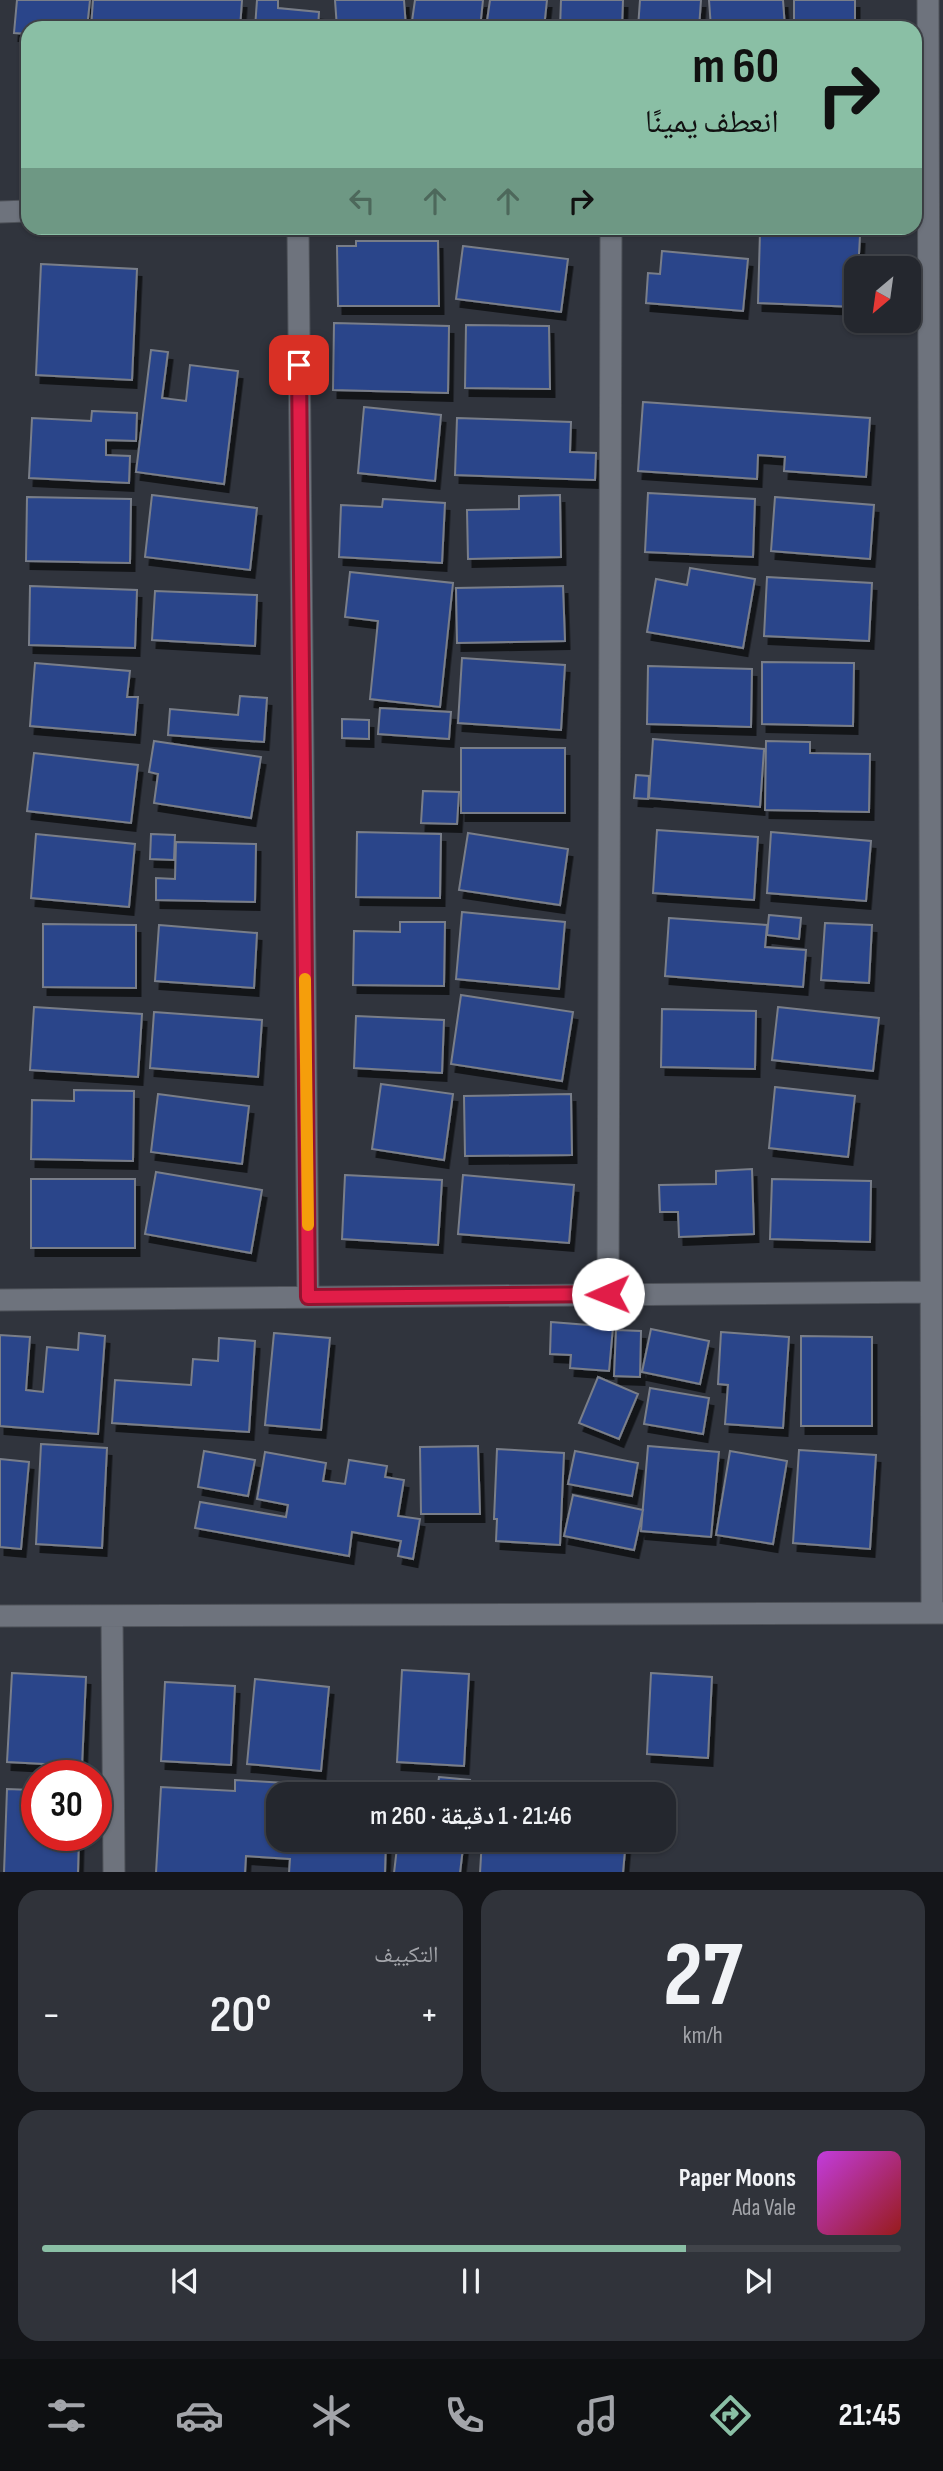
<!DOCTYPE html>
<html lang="ar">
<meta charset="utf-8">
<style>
:root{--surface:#24272e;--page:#30333a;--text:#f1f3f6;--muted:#a3a5aa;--line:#41444a;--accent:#8abfa5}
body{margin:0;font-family:"Sofia Sans Condensed","Noto Naskh Arabic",sans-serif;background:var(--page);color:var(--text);direction:rtl;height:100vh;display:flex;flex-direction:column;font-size:26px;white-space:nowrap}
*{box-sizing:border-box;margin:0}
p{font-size:23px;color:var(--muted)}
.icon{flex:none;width:38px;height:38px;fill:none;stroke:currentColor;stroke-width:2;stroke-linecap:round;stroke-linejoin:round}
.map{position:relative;height:1872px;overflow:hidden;direction:ltr}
.details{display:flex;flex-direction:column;gap:18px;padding:18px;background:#141519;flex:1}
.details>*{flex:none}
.top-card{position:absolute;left:21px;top:21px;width:901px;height:214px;border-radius:21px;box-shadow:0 2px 5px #0004,0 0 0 2px var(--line);direction:rtl;background:#8abfa5;color:#111;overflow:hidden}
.needle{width:46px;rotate:209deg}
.controls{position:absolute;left:844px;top:256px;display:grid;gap:14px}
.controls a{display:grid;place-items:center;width:77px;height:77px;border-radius:14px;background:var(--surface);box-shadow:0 2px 5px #0004,0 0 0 2px var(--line);font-size:35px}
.speed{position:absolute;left:21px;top:1760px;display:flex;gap:14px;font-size:35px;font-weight:700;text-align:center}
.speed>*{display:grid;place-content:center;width:91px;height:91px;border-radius:50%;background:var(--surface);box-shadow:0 2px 5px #0004,0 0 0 2px var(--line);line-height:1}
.speed .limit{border:10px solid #d22;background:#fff;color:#111}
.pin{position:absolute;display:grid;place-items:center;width:60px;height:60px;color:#fff;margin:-30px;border-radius:14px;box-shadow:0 4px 10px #0006}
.me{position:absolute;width:77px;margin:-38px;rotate:269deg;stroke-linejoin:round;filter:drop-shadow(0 0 5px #0008)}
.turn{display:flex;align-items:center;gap:24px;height:147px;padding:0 28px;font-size:32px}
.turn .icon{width:91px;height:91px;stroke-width:2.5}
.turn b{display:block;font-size:49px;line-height:60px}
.lanes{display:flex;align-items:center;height:66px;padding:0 28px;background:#0003;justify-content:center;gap:35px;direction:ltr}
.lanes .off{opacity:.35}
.big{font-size:52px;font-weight:600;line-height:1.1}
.details .tile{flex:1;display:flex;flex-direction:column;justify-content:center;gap:10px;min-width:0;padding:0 24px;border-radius:21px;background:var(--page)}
.details .dial{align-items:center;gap:0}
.dial b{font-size:91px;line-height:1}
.song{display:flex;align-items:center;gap:21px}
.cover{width:84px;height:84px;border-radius:10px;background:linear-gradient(135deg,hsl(290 70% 55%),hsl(0 70% 35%))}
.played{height:7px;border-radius:4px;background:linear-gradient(90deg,var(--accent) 75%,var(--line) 75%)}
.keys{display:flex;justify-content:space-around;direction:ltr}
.heat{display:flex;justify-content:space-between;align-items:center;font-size:38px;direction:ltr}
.details .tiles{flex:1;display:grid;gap:18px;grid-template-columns:1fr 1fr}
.tile:last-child{grid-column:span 2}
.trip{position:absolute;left:266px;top:1782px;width:410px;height:70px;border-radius:21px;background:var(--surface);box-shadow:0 2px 5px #0004,0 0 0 2px var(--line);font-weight:600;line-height:70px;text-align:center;direction:rtl}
.tabs{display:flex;height:112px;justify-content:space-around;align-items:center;background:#0e1012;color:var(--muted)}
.tabs .icon{width:49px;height:49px}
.tabs .on{color:var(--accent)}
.tabs b{font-size:32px;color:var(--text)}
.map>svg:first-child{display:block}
.building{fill:#2b458a;stroke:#797e89;stroke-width:2;filter:url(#shadow)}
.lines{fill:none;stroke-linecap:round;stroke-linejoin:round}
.minor-casing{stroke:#4e5259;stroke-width:23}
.minor{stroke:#6e737d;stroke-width:21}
.route-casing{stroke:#92132f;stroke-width:18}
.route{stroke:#e11d48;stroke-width:12}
.slow{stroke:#f59e0b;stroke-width:12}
</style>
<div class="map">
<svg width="943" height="1873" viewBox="0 0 943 1873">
<defs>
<filter id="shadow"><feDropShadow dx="4.5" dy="8" stdDeviation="0" flood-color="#0009"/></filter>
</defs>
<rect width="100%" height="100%" fill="#30343d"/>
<path class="building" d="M17,0H90L87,28H28V34L14,33Z
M93,0H242L240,28H91Z
M257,0H278V8L319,12L318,28H255Z
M335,0H404L406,28H337Z
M415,0H483L480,28H411Z
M490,0H547L544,28H486Z
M561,0H623L622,28H560Z
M640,0H701L699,28H638Z
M709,0H783L785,28H711Z
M794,0H855V28H794Z
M760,232L860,236L856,307L758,303Z
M356,241H438L439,306H338L337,246H356Z
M463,246L568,259L561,312L456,299Z
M662,251L748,259L743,311L646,303L648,273L660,274Z
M41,264L137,269L132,380L36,375Z
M334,323L449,326L448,393L333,390Z
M466,325L549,326L550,389L465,388Z
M151,350L168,352L162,398L186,401L190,365L238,371L224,484L136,472Z
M643,402L870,418L866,477L784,471L785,457L758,455L757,479L638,471Z
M364,407L441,415L435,481L358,473Z
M92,411L137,413L136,441L106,440V455L130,456L129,483L29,478L32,418L91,421Z
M457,418L571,422L570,452L596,453L595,480L455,475Z
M648,493L755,499L753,557L645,552Z
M152,495L257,508L250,570L145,557Z
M560,495L561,557L468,559L467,510L519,509V496Z
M27,497L131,499L130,563L26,561Z
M775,497L874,505L870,559L771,551Z
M383,499L445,503L442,563L339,557L341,505L382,507Z
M690,568L755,579L743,648L647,632L656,579L687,585Z
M350,572L453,583L440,707L370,699L378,621L345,617Z
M767,577L872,583L869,641L764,636Z
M30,586L137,590L135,648L29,645Z
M563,586L565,641L457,643L456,588Z
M155,591L257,595L255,646L152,640Z
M462,658L565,665L561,730L458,723Z
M762,662L854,663L853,726L762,724Z
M35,663L130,671L127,697H138L135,735L30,726Z
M648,666L752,669L751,727L647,724Z
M240,696L267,698L264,742L168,735L170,709L238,715Z
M380,708L451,712L449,739L378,734Z
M342,719L369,720V739L342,738Z
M653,739L764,749L760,807L649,798Z
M154,741L261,757L251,818L154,803L158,774L149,772Z
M766,741L810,742V753L870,754L869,812L765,810Z
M461,748H565V813H461Z
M34,753L138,765L131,823L27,811Z
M636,775L649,776L648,799L634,798Z
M423,791L459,792L457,824L421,823Z
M657,830L758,837L754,900L653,893Z
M357,832L441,834L440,898L356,897Z
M771,832L871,841L866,901L767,893Z
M468,833L568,849L560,905L459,890Z
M36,834L135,844L129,907L31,898Z
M151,834L175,835L174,860L150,859Z
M176,842L256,844L255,902L156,900V878L175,879Z
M462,912L565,922L559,989L456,979Z
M769,915L801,918L799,939L767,935Z
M669,918L767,925L765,947L806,950L803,987L665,976Z
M400,922H445L444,986L353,985L354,931L400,932Z
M825,923L872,925L869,983L821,980Z
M43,924L136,925V988L43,987Z
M159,925L257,933L254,988L155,981Z
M461,995L573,1012L562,1081L451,1064Z
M34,1007L142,1014L138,1077L30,1070Z
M778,1007L879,1018L873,1071L772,1060Z
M662,1009L756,1011L755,1069L661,1067Z
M154,1012L262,1020L258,1077L150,1068Z
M356,1016L444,1020L442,1073L354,1068Z
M381,1084L453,1094L444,1160L372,1149Z
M775,1087L855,1096L848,1157L769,1148Z
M74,1090L134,1091L133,1161L31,1159L32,1100L74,1101Z
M158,1094L249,1106L242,1164L151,1152Z
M571,1094L572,1155L465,1156L464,1096Z
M752,1169L754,1234L679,1237L678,1212H660L659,1185L716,1184V1171Z
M156,1172L262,1190L251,1253L145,1234Z
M345,1175L442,1180L438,1245L342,1239Z
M463,1175L574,1185L569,1243L458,1234Z
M31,1179H135V1248H31Z
M772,1179L871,1181L870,1242L770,1239Z
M551,1322L613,1327L609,1371L570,1368L571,1355L550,1354Z
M651,1329L709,1341L700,1384L642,1372Z
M616,1330L641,1331L640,1377L614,1376Z
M721,1332L789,1337L783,1428L725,1424L728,1385L718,1384Z
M79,1333L105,1336L98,1434L0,1426V1335L30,1337L26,1390L43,1392L47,1347L78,1350Z
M274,1333L330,1338L321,1430L265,1425Z
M801,1336L872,1337V1426H801Z
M219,1338L255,1341L249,1432L112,1423L115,1380L191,1385L193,1359L218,1361Z
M598,1377L638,1394L619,1439L579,1423Z
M650,1388L709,1398L703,1434L644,1424Z
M41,1444L107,1448L102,1548L36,1544Z
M478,1446L480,1514H421L420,1447Z
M648,1446L719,1452L711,1537L641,1531Z
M497,1449L564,1453L560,1545L496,1541L497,1519H494Z
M799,1450L876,1455L870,1549L793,1543Z
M204,1451L255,1460L248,1496L198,1487Z
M575,1451L638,1463L632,1496L568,1484Z
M730,1451L787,1461L773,1544L716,1535Z
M265,1452L326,1463L323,1481L345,1484L349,1460L387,1466L385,1477L404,1480L398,1516L420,1519L413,1559L398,1556L401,1541L352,1532L349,1556L195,1528L200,1502L286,1517L288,1505L257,1499Z
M0,1459L29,1462L21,1549L0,1547Z
M573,1495L643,1510L634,1550L564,1536Z
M402,1670L469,1674L464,1766L397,1762Z
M12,1673L86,1677L82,1766L7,1762Z
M651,1673L712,1677L708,1758L647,1754Z
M255,1679L329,1687L321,1771L247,1764Z
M165,1682L235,1686L231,1765L161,1761Z
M439,1777L470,1780L468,1794H403V1787L437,1790Z
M33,1779H37V1836H79L78,1873H4L7,1789L32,1790Z
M235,1780L389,1789V1794H278V1839H386L385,1873H289L290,1859L246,1856L245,1873H156L161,1787L235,1791Z
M547,1783L630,1790L629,1794H546Z
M487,1788L546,1794H486Z
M398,1839H464L460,1873H394Z
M482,1839H626L623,1873H480Z"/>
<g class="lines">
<defs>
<path id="minor" d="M928,0L932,1613
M0,212L28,211
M298,228L308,1297
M608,1295L611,228
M0,1300L931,1292
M0,1616L943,1613
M112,1616L114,1873"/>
</defs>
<use href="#minor" class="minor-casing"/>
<use href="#minor" class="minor"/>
</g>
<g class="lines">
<defs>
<path id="route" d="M299,365L308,1297L608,1294"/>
</defs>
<use href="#route" class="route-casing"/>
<use href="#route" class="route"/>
<path class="slow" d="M305,979L308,1225"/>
</g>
</svg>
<div class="controls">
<a><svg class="needle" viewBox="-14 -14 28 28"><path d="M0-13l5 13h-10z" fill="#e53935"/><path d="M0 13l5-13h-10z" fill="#a3a5aa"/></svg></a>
</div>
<div class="speed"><div class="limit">30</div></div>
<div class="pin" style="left:299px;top:365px;background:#d93025"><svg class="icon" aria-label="arrive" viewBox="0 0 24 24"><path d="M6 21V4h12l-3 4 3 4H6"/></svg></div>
<svg class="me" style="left:608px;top:1294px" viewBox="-20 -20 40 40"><circle r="19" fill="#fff"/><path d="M0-13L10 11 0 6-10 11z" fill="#e11d48"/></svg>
<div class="trip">21:46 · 1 دقيقة · 260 m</div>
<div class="top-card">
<div class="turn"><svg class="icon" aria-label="right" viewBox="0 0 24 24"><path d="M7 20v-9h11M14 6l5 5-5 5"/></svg><div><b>60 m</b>انعطف يمينًا</div></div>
<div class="lanes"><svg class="icon off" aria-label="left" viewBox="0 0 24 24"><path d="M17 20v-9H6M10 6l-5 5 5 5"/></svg><svg class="icon off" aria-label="ahead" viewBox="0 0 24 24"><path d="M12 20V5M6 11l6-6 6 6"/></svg><svg class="icon off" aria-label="ahead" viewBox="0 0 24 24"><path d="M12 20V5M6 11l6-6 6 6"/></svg><svg class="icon" aria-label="right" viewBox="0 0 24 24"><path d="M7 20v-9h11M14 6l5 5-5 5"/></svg></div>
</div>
</div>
<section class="details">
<div class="tiles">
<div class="tile dial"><b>27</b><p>km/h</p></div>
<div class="tile"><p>التكييف</p>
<div class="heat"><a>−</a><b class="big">20°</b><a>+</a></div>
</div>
<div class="tile">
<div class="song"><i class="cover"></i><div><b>Paper Moons</b><p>Ada Vale</p></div></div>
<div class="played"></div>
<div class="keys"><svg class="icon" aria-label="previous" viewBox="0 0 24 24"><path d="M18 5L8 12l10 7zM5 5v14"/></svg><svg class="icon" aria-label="pause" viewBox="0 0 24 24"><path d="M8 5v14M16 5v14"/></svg><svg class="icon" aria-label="next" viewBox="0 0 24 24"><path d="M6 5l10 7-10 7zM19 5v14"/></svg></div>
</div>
</div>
</section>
<nav class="tabs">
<b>21:45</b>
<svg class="icon on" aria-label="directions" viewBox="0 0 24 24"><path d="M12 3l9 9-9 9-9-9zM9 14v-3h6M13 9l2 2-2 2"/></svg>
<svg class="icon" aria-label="music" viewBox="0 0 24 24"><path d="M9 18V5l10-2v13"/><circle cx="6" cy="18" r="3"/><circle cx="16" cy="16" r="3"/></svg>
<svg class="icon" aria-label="phone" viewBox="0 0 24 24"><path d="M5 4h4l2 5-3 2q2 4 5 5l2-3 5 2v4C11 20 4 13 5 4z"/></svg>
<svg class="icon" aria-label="climate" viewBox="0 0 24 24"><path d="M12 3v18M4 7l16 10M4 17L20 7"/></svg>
<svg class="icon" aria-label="car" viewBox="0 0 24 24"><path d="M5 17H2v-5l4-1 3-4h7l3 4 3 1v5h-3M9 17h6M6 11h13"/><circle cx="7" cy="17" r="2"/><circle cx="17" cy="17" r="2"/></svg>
<svg class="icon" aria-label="filters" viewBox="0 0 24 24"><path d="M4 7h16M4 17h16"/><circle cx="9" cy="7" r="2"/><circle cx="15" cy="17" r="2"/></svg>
</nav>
